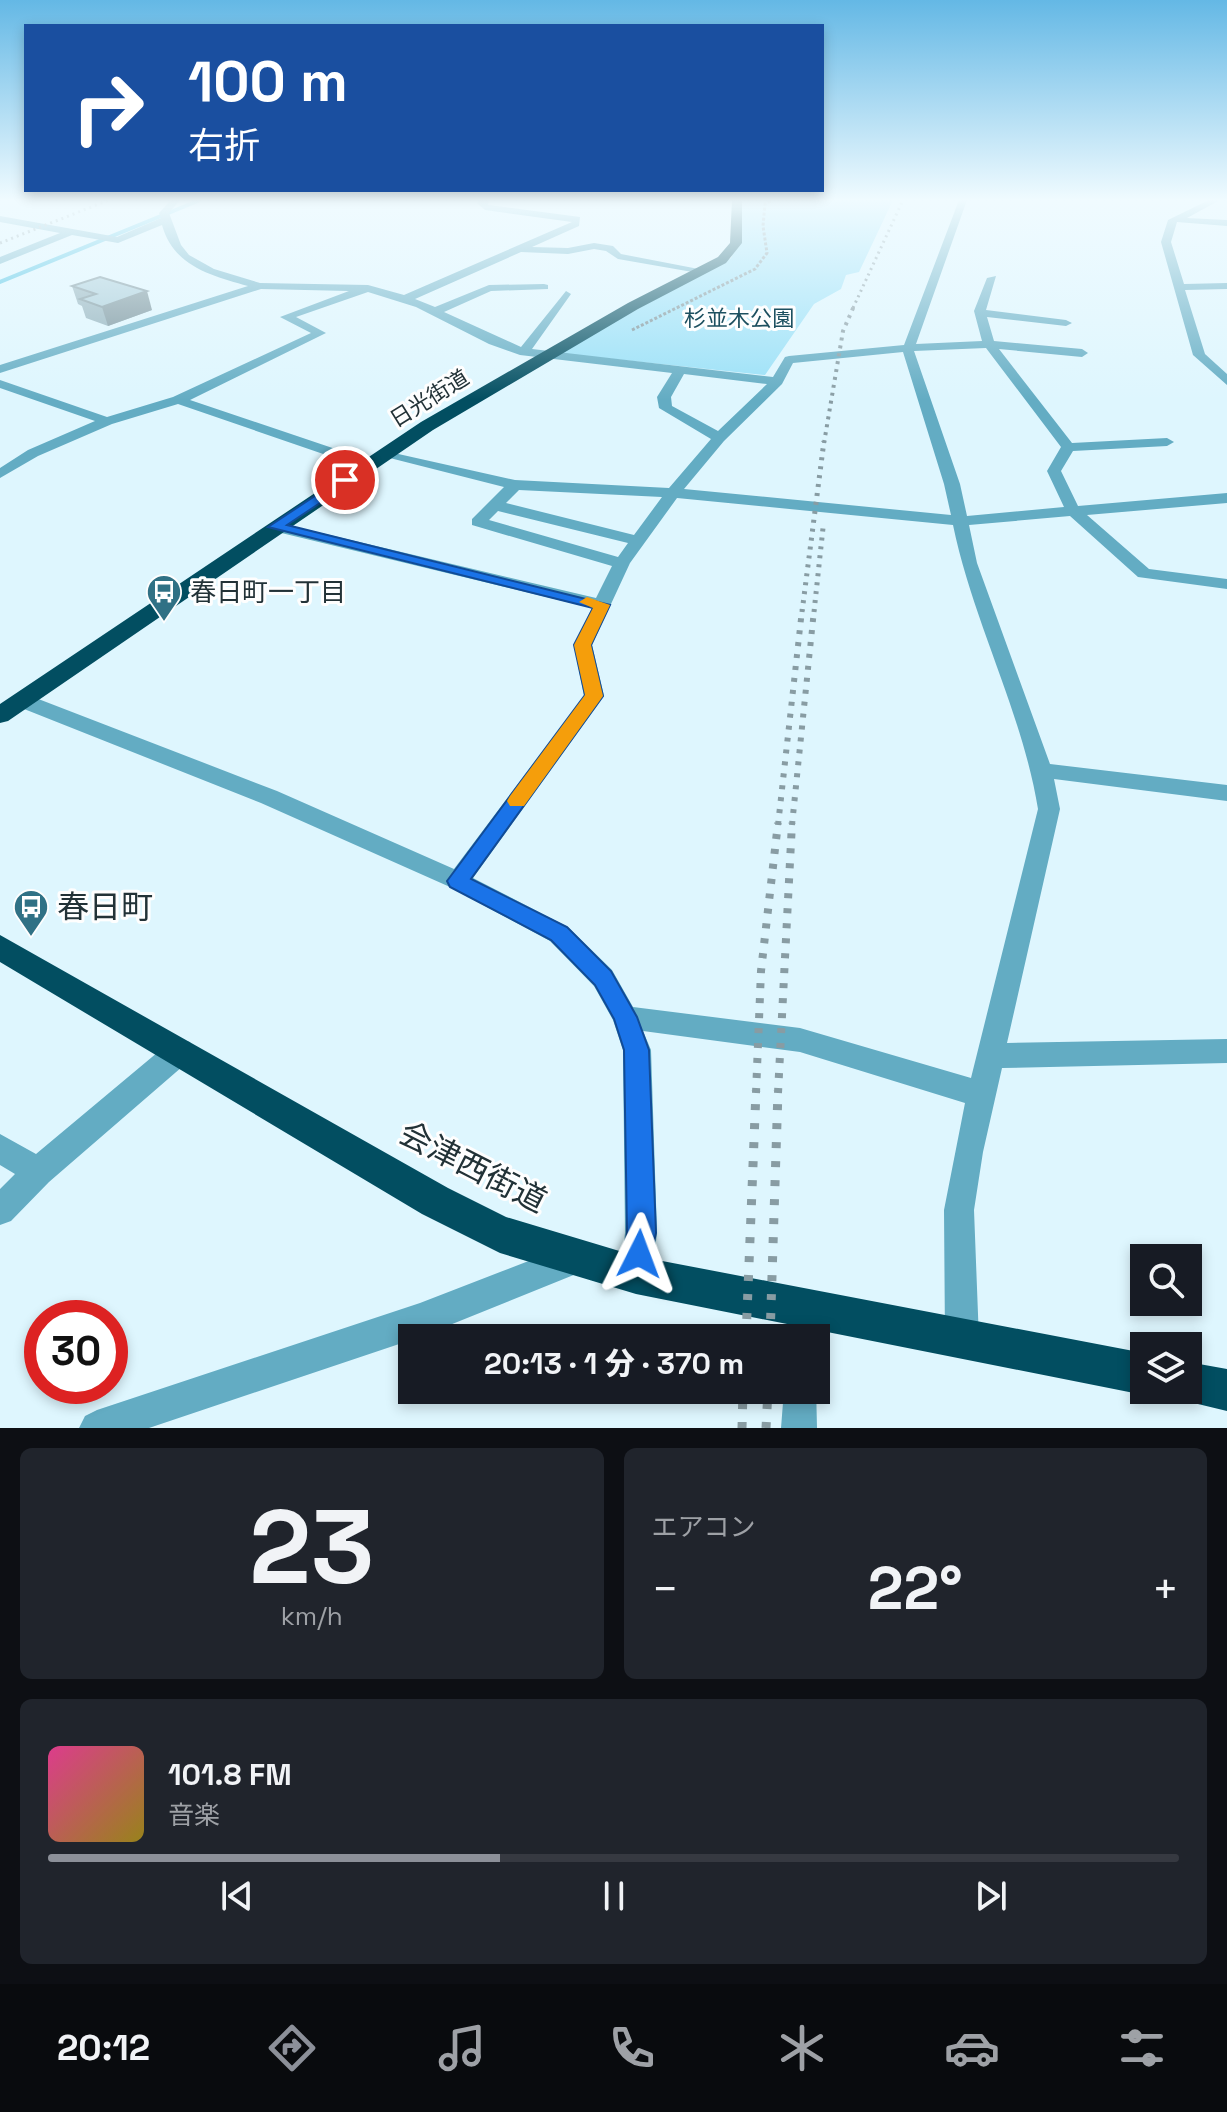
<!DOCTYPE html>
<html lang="ja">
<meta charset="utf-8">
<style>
:root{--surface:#171b24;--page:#20242c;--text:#f1f3f6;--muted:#9ea1a6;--line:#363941;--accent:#8c9099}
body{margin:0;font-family:"Space Grotesk","Noto Sans JP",sans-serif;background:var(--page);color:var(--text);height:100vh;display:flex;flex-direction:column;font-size:30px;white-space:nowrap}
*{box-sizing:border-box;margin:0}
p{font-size:26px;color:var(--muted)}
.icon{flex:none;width:44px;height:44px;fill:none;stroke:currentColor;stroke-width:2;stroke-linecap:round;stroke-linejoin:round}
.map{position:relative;height:1428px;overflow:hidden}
.panel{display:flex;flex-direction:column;gap:20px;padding:20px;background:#0d0f14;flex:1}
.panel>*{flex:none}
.guide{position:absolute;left:24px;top:24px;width:800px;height:168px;border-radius:0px;box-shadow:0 4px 12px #0003;background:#1a4fa0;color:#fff;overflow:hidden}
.fabs{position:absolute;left:1130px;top:1244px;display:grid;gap:16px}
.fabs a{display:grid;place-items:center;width:72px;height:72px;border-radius:0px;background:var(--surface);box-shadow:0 4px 12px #0003;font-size:40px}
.speed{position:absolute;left:24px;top:1300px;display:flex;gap:16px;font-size:40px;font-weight:700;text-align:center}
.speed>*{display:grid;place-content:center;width:104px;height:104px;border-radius:50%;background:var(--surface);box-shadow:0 4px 12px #0003;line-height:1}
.speed .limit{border:12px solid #d22;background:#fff;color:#111}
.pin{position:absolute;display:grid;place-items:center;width:68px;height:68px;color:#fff;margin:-34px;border:4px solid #fff;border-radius:50%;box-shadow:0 2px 8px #0007}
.me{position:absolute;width:88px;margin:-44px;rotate:3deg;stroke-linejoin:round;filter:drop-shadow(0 0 6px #0008)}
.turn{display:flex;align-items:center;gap:28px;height:168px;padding:0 32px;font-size:36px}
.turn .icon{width:104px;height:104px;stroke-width:2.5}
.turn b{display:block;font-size:56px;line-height:68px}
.big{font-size:60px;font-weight:800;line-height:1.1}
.panel .tile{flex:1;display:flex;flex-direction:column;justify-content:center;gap:12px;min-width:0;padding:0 28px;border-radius:12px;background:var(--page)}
.panel .dial{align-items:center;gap:0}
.dial b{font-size:104px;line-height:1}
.song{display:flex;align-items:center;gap:24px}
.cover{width:96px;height:96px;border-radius:12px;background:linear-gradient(135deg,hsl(330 70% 55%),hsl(50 70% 35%))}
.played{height:8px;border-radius:4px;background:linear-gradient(90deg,var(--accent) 40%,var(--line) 40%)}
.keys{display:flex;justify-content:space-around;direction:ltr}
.heat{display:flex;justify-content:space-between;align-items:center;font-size:44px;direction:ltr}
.panel .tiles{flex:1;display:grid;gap:20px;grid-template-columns:1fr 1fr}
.tile:last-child{grid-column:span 2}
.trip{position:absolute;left:398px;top:1324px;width:432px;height:80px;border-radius:0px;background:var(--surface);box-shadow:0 4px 12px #0003;font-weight:800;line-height:80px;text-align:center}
.tab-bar{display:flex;height:128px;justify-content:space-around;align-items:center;background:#090b0e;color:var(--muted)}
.tab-bar .icon{width:56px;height:56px}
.tab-bar .active{color:var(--accent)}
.tab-bar b{font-size:36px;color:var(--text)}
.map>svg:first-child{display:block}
.green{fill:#99e0f7}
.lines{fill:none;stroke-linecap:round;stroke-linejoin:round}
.stream{stroke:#3fbde0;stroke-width:4}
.path{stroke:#7c9096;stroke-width:3;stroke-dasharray:3 2;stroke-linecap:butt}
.street{fill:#63acc3;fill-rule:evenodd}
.highway{fill:#024e61;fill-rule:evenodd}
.rail-far5{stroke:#889ca3;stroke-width:3;stroke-dasharray:2 4;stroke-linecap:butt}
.rail-far4{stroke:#889ca3;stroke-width:4;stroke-dasharray:3 5;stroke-linecap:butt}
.rail-far3{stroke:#889ca3;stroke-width:5;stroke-dasharray:3 6;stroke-linecap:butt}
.rail-far2{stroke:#889ca3;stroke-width:6;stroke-dasharray:4 8;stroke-linecap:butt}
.rail-far1{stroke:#889ca3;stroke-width:8;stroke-dasharray:5 10;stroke-linecap:butt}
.rail{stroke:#889ca3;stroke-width:9;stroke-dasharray:6 13;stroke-linecap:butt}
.wall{fill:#8bacb7}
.shaded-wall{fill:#718c95}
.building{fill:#a2c8d5;stroke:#718c95;stroke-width:2}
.route{fill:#1a73e8;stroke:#114b97;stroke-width:2}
.slow{fill:#f59e0b}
.labels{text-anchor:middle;stroke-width:6;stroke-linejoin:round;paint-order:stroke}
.far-park-label{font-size:22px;fill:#1d5060;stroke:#fefefe}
.far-street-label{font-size:22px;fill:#223237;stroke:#fefefe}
.poi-label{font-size:26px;fill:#223237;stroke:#fefefe;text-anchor:start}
.near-poi-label{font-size:32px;fill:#223237;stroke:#fefefe;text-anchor:start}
.near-street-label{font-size:32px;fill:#223237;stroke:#fefefe}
</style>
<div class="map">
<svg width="1227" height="1428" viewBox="0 0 1227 1428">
<rect width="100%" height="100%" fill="#def6fe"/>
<path class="green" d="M740,200H893L859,272L846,275L841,289L814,304L765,375L557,353L731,258L741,234Z"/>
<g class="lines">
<path class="stream" d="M0,282L200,200"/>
<path class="path" d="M632,330L755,269L767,253L763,226L765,204L773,200"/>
<path class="street" d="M171,200H180L169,213L181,245L189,255L214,269L260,283L368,285L404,295L572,222L485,210L477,203L480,200H489L488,205L580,217L579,226L532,247L568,248L594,243L613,246L621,254L709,271L704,274L618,259L606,251L594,249L568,254L521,252L415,299L435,307L489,285L544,284L548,285V289L491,291L444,312L521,347L566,291L571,294L532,349L773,377L785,357L789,356L904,345L959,200H967L916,344L982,341L974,311L987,278L996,276L986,310L1066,320L1072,323L1066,326L987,317L994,341L1082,349L1088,353L1082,357L999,349L1072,443L1167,438L1174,442L1167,446L1073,451L1061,471L1078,506L1227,493V503L1087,515L1149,569L1227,579V589L1138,577L1070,516L969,525L977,563L1050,764L1227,785V801L1054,779L1060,809L1007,1043L1227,1039V1063L1002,1068L983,1152L974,1210L979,1340L974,1352L962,1357L950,1352L945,1340L944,1210L965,1103L800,1052L643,1031L651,1050L657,1233L652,1275L647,1286L636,1291L625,1286L620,1275L625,1233L623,1050L613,1020L594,986L550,941L450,887L261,803L14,705L11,700L14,695H28L277,791L454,869L584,696L574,645L592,608L269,530L267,527L275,522L596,598L612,566L472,525V519L504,487L378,455L385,451L515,480L669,488L711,439L659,408L657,397L672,373L520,355L489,344L416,307L368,292L296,317L326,333L190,400L374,462V468H364L178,404L112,424L38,456L0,478V468L28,450L95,421L0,388V380L107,417L173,397L311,333L280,317L349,291L261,289L0,373V365L248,286C212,276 173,266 162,225L118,243L72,235L0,264V257L60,233L0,222V216L117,237L161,218L159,213ZM986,348L1061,447L1047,471L1064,507L967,516L960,484L914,351ZM903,352L944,484L951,515L684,489L724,441L782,384L793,363ZM684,374L767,384L718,431L672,406L671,397ZM519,490L662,497L634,535L506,503ZM677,498L953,525C973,622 1022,711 1038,809L971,1078L800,1028L633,1007L612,970L568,927L473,878L604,696L592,645L630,563ZM498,511L628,543L618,557L489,520Z
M1209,200H1220L1187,218L1227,220V226L1177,222L1171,242L1184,284L1227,283V289L1185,290L1205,354L1227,374V385L1193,355L1161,242L1168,220Z
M180,1039L190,1042L194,1051L190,1060L49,1182L11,1221L0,1225V1189L15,1174L0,1165V1134L36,1154L170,1042Z
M575,1243L586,1248L591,1259L586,1270L420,1337L149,1428H79L85,1416L97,1410L420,1303Z
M806,1295L818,1299C824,1316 823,1333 816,1349V1338H787L790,1311L794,1299Z
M816,1385L817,1428H781L784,1390H816Z"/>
<path class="highway" d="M732,200H742V243L726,263L638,309L433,430L8,721L0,723V704L421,422L628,303L718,257L730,243Z
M0,935L448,1188L506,1217L636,1256L1144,1353V1390H1155L1144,1395L636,1294L500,1253L422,1214L0,962Z
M1188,1362L1227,1369V1411L1173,1398L1170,1390H1188Z"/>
<path class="rail-far5" d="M0,243L109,200
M853,308L903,200"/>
<path class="rail-far4" d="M824,443L843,331L854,306"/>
<path class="rail-far3" d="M802,612L824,441
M814,612L823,528"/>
<path class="rail-far2" d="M778,825L802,610
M792,825L814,610"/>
<path class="rail-far1" d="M756,1093L761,971L778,823
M778,1093L792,823"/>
<path class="rail" d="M746,1338L756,1091
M770,1338L778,1091
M742,1428L743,1390
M766,1428L768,1390"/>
</g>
<path class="wall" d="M72,286L152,310L108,326L86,318L82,306L78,304Z"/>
<path class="shaded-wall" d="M147,291L152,310L108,326L102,307Z"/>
<path class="building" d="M100,277L147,291L102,307L80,299L96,294L72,286Z"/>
<linearGradient id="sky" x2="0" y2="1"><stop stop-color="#64b8e5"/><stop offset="0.5" stop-color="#f0fbff"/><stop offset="1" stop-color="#f0fbff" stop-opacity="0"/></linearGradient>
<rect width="1227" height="400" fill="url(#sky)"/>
<path class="route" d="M345,476L350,477V483L287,525L610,605L591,645L603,696L471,879L567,927L611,971L637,1017L649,1050L656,1233L649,1264L639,1268L629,1264L624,1254L627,1233L624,1050L614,1019L595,985L551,940L450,887L447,881L585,695L574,645L593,608L268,527Z"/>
<path class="slow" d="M587,597L610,605L591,645L603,696L524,806H510L507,801L510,796L585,695L574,645L593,608L579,602Z"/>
<defs>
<symbol id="bus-pin" viewBox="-11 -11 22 30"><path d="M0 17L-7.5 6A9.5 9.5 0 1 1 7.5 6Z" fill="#307185" stroke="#fefefe"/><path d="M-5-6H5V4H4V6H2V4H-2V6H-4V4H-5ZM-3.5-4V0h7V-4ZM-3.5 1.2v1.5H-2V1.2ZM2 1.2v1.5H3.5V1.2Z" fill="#fff"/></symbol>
</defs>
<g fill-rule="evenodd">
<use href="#bus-pin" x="144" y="572" width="40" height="54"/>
<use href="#bus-pin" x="11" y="887" width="40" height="54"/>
</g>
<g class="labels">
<g class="far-park-label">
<text x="739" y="326">杉並木公園</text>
</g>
<g class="far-street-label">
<text transform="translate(429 398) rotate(-32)" y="8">日光街道</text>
</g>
<g class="poi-label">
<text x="190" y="601">春日町一丁目</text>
</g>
<g class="near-poi-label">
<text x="57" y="918">春日町</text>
</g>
<g class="near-street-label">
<text transform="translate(473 1167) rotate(27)" y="11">会津西街道</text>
</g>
</g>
</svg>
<div class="fabs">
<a><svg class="icon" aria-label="search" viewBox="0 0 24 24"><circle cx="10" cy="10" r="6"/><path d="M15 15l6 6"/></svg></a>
<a><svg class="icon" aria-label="layers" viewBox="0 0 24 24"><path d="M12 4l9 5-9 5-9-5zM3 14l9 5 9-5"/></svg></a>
</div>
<div class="speed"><div class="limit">30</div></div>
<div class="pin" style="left:345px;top:480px;background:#d93025"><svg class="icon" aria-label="arrive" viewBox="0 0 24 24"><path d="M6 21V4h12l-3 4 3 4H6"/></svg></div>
<svg class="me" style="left:639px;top:1254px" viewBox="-20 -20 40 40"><path d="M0-17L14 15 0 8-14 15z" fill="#1a73e8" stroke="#fff" stroke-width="4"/></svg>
<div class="trip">20:13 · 1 分 · 370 m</div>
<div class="guide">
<div class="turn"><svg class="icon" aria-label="right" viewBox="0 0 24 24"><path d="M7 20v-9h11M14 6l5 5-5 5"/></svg><div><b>100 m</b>右折</div></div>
</div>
</div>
<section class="panel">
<div class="tiles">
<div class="tile dial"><b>23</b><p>km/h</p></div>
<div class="tile"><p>エアコン</p>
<div class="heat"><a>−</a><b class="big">22°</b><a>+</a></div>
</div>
<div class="tile">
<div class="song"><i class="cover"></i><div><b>101.8 FM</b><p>音楽</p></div></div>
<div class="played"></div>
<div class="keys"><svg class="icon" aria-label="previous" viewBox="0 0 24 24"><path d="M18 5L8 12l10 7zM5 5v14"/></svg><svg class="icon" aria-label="pause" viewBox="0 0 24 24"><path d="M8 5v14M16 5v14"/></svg><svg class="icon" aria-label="next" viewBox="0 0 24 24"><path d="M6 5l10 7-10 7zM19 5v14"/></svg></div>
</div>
</div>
</section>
<nav class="tab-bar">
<b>20:12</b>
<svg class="icon active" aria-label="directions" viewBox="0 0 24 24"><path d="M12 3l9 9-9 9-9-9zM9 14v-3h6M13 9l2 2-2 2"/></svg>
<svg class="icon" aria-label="music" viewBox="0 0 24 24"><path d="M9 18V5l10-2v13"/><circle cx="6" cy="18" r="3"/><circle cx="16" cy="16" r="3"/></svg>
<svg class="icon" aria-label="phone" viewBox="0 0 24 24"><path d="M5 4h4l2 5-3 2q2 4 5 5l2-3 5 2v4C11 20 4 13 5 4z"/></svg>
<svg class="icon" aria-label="climate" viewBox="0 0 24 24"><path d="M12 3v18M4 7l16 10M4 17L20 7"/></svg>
<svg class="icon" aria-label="car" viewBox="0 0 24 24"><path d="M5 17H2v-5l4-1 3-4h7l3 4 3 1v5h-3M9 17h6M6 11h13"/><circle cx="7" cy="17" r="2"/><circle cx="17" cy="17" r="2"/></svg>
<svg class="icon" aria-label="filters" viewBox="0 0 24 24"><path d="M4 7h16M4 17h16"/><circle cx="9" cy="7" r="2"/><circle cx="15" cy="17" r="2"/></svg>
</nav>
